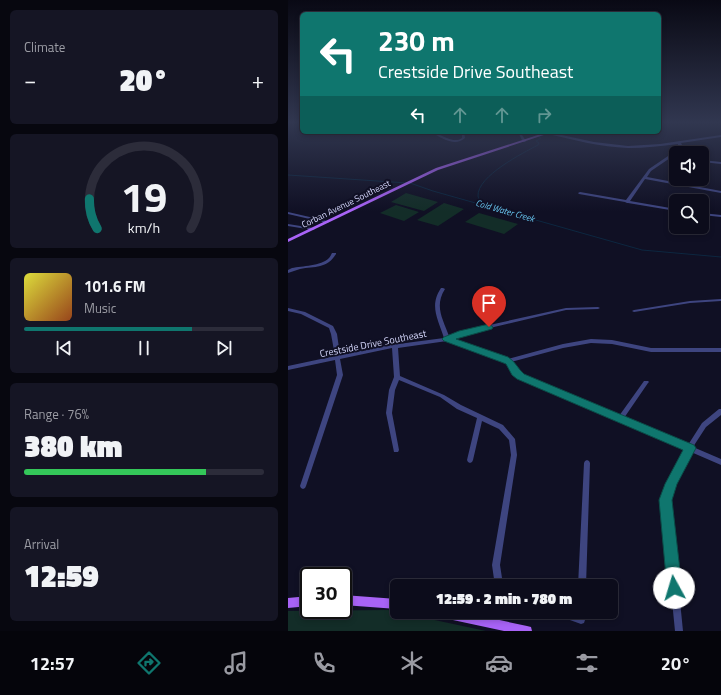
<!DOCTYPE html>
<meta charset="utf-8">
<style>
:root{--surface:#0c0c1b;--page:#151524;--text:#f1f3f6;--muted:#9a9ba3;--line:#2c2c3a;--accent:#0f766e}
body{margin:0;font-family:"Titillium Web",sans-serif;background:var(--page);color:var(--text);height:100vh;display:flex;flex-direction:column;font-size:15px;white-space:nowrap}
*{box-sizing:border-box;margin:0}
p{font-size:13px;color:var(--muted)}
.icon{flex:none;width:22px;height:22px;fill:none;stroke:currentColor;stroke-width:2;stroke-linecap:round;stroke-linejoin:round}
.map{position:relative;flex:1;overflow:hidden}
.panel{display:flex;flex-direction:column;gap:10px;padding:10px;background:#07070f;width:288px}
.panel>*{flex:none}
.banner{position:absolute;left:12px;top:12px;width:361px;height:122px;border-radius:6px;box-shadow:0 2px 6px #0003,0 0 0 1px var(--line);background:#0f766e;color:#fff;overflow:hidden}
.fabs{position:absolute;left:381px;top:146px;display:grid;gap:8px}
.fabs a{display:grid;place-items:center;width:40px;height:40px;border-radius:6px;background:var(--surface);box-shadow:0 2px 6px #0003,0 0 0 1px var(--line);font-size:20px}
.speed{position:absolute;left:12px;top:567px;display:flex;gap:8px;font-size:20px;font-weight:700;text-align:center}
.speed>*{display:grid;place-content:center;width:52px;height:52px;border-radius:50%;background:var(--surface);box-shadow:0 2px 6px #0003,0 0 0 1px var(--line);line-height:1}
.speed .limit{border:2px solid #111;border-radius:6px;background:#fff;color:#111}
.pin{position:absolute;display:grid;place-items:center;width:34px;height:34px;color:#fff;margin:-41px -17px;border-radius:50% 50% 50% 0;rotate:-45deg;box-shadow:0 0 4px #0007}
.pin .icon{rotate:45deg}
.me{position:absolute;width:44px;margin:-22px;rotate:354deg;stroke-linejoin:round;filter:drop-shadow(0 0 3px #0008)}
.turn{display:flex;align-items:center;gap:14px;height:84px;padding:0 12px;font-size:18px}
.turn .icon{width:52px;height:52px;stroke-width:2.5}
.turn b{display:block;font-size:28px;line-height:34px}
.lanes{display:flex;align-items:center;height:38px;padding:0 12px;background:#0003;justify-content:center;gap:20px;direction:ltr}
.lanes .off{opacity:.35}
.big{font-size:30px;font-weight:800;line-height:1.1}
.panel .card{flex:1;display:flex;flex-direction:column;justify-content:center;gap:6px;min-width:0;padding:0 14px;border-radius:6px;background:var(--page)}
.panel .dial{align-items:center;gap:0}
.dial svg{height:104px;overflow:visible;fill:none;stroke:var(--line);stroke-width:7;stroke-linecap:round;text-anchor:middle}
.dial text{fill:var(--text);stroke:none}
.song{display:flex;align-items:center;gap:12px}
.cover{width:48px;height:48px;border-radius:6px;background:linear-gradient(135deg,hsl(60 70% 55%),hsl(20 70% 35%))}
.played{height:4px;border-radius:2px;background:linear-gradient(90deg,var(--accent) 70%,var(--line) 70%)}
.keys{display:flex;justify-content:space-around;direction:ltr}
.heat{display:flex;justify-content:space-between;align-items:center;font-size:22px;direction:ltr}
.charge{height:6px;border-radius:3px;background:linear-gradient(90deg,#34c759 76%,var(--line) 0)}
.trip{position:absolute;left:102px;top:579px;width:228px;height:40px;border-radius:6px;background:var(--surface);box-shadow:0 2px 6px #0003,0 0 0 1px var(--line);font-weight:800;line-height:40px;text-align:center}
.tabs{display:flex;height:64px;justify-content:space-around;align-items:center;background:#05050b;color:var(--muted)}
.tabs .icon{width:28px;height:28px}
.tabs .on{color:var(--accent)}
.tabs b{font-size:18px;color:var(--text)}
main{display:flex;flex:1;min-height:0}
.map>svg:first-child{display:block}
.green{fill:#132d28}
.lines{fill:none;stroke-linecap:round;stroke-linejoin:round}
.stream{stroke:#0d2740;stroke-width:1}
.minor{fill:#3e4580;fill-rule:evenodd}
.major{fill:#a863f6;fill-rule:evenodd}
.route{fill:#0f766e;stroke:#0a4d48}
.labels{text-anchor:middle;stroke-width:4;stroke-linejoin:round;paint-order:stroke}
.far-street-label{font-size:9px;fill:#d5d7fc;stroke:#101024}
.far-water-label{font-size:9px;font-style:italic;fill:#6acbf6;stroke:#101024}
.street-label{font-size:10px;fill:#d5d7fc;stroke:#101024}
</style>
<main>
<section class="panel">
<div class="card"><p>Climate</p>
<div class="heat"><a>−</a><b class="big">20°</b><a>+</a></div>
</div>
<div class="card dial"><svg viewBox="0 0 100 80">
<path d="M14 69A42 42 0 1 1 86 69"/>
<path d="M14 69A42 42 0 0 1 8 46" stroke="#0f766e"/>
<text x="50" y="56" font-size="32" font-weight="700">19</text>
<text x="50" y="72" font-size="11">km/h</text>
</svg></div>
<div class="card">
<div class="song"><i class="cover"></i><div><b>101.6 FM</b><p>Music</p></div></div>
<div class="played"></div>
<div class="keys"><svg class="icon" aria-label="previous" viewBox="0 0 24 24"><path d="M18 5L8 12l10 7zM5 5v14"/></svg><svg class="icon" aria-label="pause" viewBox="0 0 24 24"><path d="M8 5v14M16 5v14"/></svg><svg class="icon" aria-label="next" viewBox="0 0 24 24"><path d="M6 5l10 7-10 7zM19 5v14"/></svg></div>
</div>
<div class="card"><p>Range · 76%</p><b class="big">380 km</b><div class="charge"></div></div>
<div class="card"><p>Arrival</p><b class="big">12:59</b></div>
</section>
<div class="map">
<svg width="433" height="631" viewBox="0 0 433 631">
<rect width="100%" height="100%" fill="#101024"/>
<path class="green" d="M118,193L150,202L136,211L103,202Z
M156,203L176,209L150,226L129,220Z
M108,205L131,212L116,221L92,213Z
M191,213L230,224L216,234L177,222Z
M100,610L198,631H0V611Z"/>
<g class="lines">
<path class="stream" d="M0,175L119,183
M122,183L145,191L354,250L433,257
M194,204C193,202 190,198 190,196C189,176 235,153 250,145L251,143L248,141L253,138L247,135V132"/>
<path class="minor" d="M154,132H157L152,135C159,138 167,143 174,138V132H176L177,138C168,146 157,140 148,135Z
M230,132H232L238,141L237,142H235Z
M260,132L306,142L340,146L372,144L433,135V137L393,143L394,145L385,156L363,171L359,177L433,191V193L357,179L342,201L388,209V211L340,203H339L337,202L291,194L290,193L292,192L338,200L361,169L383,154L390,145V144C373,146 357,148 340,148C313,147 286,140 260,134Z
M414,160L433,162V164L414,162Z
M0,212L39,221L41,222L39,223L0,214Z
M414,213L433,215V217L414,215Z
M0,224L25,228L27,229L25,230L0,226Z
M44,253H48V254C39,269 27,266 12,269C8,270 4,272 0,273V270L4,268C14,266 33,266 41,258C42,257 43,255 44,253Z
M153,288H155L157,289C146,306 155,319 161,336L174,331L278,308L310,307L312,308L310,309L278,310L176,334L164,339L220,359L275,344L303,339L324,340L363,348H433V352H363L324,344L303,343L275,348L223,362L230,371L234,375L331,416L356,381H360L361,382L360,383L336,418L400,445L414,423L431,409H433V415L418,427L405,447L433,459V465L403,452L387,484L382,500L395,631H387L374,500L380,484L397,450L230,377C224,372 221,365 215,360L159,341L110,348L112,376L156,395L173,405L215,425L227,439L229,455L212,565L214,578L219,586H210L206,579L204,565L223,455L221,440L211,429L194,421L185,460L184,462L182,463L180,462L179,460L189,418L169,409L152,397L111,380L107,390L104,413L111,450L110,452H106L98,413L101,390L106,377L104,348L52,359L55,375L18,486L17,488L15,489L13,488L12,486L49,375L47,360L0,370V366L47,356L43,334L41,328L13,314L0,311V308L17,312L45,326L49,334L52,355L95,346L156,338C150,319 141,306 153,288Z
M433,299V301L402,303L346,312L344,311L346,310L402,301Z
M299,460L301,461L302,463L298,586H290L296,463L297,461Z
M267,612H282L289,614V612H297V620L296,623L293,624L268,615Z"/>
<path class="major" d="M259,132H265L150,170L0,242V239L148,168Z
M55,595L109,599V609L55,605Z
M21,596V606L0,608V598Z
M146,612H174L239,626L243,627L244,631H216L151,617L147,615Z"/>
</g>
<linearGradient id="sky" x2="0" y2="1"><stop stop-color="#090914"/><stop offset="0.58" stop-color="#313750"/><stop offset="1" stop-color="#313750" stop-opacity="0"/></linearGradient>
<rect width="433" height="211" fill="url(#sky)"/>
<path class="route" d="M201,324L205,327L204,329L168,339L220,357C227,361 230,369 236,374L406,445L408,448L389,484L384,500L394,588L392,592L386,594L381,592L379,588L371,500L377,484L395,450L229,379L224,375L218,364L213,362L156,341L154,339L156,337L171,331Z"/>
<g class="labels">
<g class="far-street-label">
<text transform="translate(58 204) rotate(-26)" y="3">Corban Avenue Southeast</text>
</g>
<g class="far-water-label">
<text transform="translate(217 211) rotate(16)" y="3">Cold Water Creek</text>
</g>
<g class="street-label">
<text transform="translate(85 343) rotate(-11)" y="4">Crestside Drive Southeast</text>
</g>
</g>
</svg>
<div class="fabs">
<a><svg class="icon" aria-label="sound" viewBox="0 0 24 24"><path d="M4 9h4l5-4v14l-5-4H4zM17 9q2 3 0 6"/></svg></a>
<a><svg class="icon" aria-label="search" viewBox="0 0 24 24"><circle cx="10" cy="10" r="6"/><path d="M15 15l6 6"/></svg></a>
</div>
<div class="speed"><div class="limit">30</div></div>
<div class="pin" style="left:201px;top:327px;background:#d93025"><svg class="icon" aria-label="arrive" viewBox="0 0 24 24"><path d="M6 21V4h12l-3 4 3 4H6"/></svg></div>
<svg class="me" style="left:386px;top:588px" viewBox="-20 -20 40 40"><circle r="19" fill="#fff"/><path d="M0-13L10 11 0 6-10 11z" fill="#0f766e"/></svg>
<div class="trip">12:59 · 2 min · 780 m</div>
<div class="banner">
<div class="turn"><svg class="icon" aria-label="left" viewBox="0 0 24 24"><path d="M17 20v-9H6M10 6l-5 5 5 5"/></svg><div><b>230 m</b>Crestside Drive Southeast</div></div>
<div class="lanes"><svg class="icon" aria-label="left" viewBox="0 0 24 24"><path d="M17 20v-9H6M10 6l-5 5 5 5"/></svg><svg class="icon off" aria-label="ahead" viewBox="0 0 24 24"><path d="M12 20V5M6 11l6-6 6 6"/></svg><svg class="icon off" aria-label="ahead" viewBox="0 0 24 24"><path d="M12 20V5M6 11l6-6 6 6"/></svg><svg class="icon off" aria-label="right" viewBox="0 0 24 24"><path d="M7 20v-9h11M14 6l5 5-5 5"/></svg></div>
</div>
</div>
</main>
<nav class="tabs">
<b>12:57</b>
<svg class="icon on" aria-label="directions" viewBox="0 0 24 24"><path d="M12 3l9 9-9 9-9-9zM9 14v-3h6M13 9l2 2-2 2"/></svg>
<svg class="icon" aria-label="music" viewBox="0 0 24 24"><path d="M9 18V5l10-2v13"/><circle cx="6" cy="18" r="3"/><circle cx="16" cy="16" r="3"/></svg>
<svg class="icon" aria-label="phone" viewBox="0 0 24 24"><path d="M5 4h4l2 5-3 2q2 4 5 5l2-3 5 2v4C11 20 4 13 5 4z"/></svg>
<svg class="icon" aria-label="climate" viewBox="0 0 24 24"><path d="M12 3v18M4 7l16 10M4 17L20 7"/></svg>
<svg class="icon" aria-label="car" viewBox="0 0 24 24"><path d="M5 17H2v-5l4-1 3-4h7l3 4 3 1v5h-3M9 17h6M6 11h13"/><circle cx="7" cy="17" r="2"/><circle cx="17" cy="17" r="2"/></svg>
<svg class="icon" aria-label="filters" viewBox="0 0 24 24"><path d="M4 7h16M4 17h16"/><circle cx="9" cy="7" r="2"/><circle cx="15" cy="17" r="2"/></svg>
<b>20°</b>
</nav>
